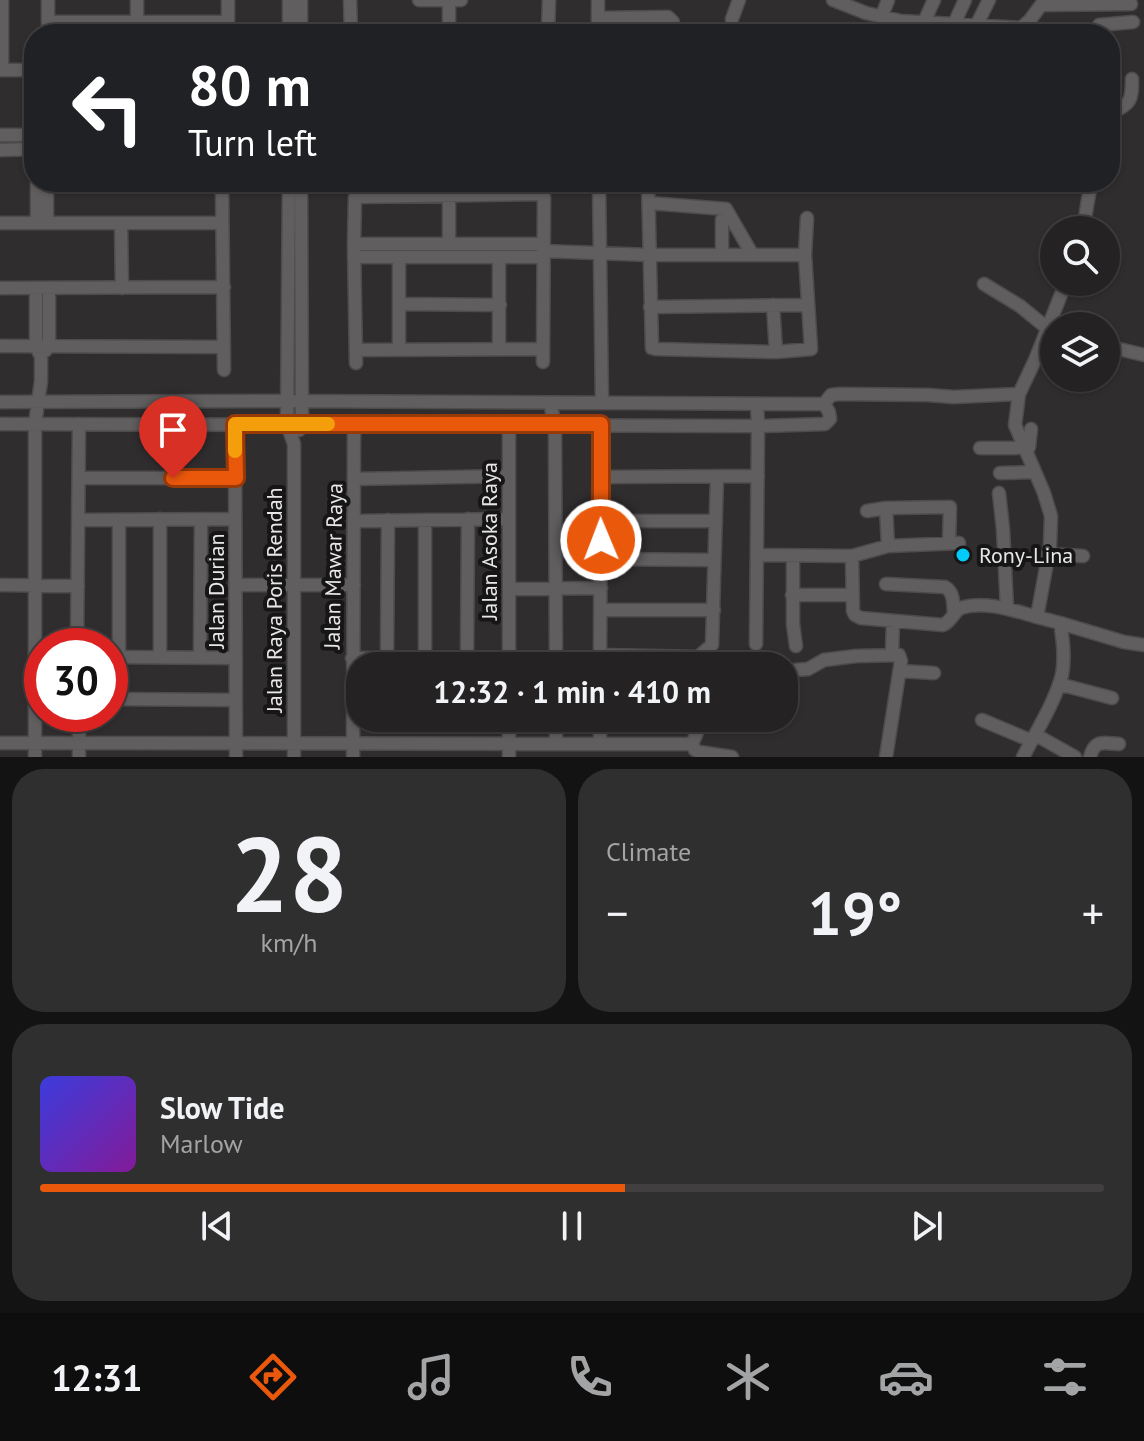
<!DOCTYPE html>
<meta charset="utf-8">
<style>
:root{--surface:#242222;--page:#302f2f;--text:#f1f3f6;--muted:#a3a4a5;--line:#413f40;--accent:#ea580c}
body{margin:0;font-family:"PT Sans",sans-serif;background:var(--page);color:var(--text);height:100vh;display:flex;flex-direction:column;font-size:30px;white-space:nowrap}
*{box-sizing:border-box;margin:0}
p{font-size:26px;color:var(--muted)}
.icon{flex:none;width:44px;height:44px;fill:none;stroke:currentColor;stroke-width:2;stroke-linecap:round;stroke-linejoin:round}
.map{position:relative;height:757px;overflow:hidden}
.panel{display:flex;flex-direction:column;gap:12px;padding:12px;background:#141313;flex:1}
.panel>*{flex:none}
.top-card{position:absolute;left:24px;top:24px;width:1096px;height:168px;border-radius:32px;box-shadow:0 2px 6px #0004,0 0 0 2px var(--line);background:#202124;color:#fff;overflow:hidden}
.buttons{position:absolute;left:1040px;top:216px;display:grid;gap:16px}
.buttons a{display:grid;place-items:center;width:80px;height:80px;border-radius:50%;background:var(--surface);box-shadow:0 2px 6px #0004,0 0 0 2px var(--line);font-size:40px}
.speed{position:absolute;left:24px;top:628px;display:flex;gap:16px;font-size:40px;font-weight:700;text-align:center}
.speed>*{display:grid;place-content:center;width:104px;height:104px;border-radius:50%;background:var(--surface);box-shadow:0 2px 6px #0004,0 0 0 2px var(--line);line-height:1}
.speed .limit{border:12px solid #d22;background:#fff;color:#111}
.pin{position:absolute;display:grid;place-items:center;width:68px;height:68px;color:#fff;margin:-82px -34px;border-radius:50% 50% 50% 0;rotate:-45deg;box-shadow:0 0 8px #0007}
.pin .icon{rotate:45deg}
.me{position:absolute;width:88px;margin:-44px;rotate:359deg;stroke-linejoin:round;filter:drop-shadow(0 0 6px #0008)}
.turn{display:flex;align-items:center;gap:28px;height:168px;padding:0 32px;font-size:36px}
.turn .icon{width:104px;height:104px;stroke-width:2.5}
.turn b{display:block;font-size:56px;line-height:68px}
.big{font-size:60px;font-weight:800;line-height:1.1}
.panel .tile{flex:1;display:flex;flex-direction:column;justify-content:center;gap:12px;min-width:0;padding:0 28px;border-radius:32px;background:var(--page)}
.panel .dial{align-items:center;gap:0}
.dial b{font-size:104px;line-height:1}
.song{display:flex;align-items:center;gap:24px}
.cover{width:96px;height:96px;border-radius:12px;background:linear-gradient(135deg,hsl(240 70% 55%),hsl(290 70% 35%))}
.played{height:8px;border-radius:4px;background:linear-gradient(90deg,var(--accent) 55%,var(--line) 55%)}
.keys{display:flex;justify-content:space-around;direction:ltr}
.heat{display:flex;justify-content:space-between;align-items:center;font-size:44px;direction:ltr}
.panel .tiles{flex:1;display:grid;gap:12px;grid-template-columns:1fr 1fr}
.tile:last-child{grid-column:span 2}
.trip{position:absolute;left:346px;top:652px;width:452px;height:80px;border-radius:32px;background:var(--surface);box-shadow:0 2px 6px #0004,0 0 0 2px var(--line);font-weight:800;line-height:80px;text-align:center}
.dock{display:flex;height:128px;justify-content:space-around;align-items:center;background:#0e0e0e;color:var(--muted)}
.dock .icon{width:56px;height:56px}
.dock .current{color:var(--accent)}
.dock b{font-size:36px;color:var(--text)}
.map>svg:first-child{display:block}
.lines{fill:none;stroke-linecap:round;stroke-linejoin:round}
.minor-casing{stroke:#4e4b4c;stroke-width:15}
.minor{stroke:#615e5f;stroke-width:12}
.route-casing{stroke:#983908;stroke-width:20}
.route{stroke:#ea580c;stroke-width:14}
.slow{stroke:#f59e0b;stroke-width:14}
.poi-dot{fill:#01cbf9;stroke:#171616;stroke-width:3}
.labels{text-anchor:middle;stroke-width:8;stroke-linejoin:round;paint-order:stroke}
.street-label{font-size:22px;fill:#e8e6e7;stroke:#171616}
.poi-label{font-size:22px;fill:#e8e6e7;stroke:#171616;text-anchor:start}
</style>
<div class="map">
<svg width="1144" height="757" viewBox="0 0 1144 757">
<rect width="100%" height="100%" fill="#302d2e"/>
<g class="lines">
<defs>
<path id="minor" d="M2,0V70
M137,0V34
M301,0V34
M350,0L351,34
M419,0H461
M833,0L866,13L901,21L1021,28L1030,20L1041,5L1131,4
M598,18L668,17L673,22V34
M881,18L888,0
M732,19L739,0
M48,22H228
M924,22L934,0
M954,24L965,0
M1099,25L1133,22
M976,26L989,0
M48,34V0
M228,34V0
M289,34V0
M449,34V0
M548,34L549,0
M598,34V2
M0,70H34
M1110,113C1131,104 1132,101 1132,79
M0,135H34
M0,150L34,149
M47,182V223
M289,182L287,424L294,444V757
M599,182L602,403
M648,182L652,348L656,349L776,352L811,349L805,255L807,218
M222,184L224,370
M649,203L726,209L752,254
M0,223H222
M37,223V182
M121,223L122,288
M1083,230L1091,182
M449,243V182
M354,244H543
M543,251L650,255H805
M722,254V220L726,209
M354,257H542
M399,257V350
M984,284L1020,306L1047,328L1051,330
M0,288L224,287
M400,304L500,305
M773,305L776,352
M650,307L808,305
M0,346L224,347
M1106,346L1144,355
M499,349V257
M356,350L543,349
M45,351L49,347V288
M356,363L354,244L355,197L540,194L544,197L543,362
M0,402L288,401L824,404L831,395L840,394L928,395L954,397L1019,394
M550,403L555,425L556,666
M0,424L758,426L825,424L830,419L829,412L824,404
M235,424L236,757
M509,425V666
M299,430L302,424L301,182
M980,448H1013L1029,447L1031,429
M1000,473L1034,472
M600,477L758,476
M79,478H236
M354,479L509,476
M999,493L1003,529L1007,608
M886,508L888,546
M867,511L886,508L950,507L949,543
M78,520L235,519
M354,521L509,519
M601,521H716
M1048,554L1083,556
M757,555L852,556L888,546L959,543
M793,556V624L796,646
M852,556L853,611L855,615L861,618L943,625C952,621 953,612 961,608C985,600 1015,611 1037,617
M601,559L714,560
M886,584L945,587C954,592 953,603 954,613
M0,585L78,586
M236,585H354
M509,589L601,588
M792,595H852
M601,610H714
M1060,623L1124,642L1144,645
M756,644L758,426L757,404
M77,646L79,424
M892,654L893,621
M600,655L698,657L712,645L717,477
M110,657L236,658
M119,657V520
M160,657V519
M425,657V520
M200,658L201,519
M352,658H509
M387,658L388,520
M467,658L468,519
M600,666L601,424
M784,671L808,669L824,660L856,656L899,655L901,661L886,757
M900,671L934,673
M1059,684L1112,698
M110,699L235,700
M79,714V757
M509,718V757
M556,718V743
M600,718V744
M982,720L1032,741
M1036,735L1075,757
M0,743L692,744
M692,744L695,750L699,752L732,757
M692,744L703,718
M35,757V424L41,381V356L36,347V288
M353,757L354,424
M1023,757C1036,732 1055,702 1062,675C1065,659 1063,639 1060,623L1037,617L1050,546L1051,516L1044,493L1015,425L1019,394L1035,360L1066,282
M1090,757C1095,739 1103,743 1119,744"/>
</defs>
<use href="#minor" class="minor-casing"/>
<use href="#minor" class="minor"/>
</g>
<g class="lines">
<defs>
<path id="route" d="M173,478H236L235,424H601V540"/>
</defs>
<use href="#route" class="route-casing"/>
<use href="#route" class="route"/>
<path class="slow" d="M235,451V424H328"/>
</g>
<circle class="poi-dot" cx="963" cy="555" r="8"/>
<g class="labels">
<g class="street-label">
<text transform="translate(489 541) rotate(-90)" y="8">Jalan Asoka Raya</text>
<text transform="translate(333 566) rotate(-89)" y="8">Jalan Mawar Raya</text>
<text transform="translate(216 591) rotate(-90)" y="8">Jalan Durian</text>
<text transform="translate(274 600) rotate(-90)" y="8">Jalan Raya Poris Rendah</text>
</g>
<g class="poi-label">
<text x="979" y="563">Rony-Lina</text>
</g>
</g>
</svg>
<div class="buttons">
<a><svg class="icon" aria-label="search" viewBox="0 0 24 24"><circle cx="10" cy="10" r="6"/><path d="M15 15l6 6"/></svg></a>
<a><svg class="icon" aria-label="layers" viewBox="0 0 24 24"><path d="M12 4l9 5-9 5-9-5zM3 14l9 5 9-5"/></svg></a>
</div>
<div class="speed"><div class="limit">30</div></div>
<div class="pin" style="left:173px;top:478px;background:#d93025"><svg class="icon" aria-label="arrive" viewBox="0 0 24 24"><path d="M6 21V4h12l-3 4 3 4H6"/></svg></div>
<svg class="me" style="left:601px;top:540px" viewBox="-20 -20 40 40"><circle r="17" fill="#ea580c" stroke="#fff" stroke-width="3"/><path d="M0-11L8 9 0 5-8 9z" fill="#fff"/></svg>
<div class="trip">12:32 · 1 min · 410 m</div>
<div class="top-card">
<div class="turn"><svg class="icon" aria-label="left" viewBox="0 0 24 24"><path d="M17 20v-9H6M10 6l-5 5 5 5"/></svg><div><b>80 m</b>Turn left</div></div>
</div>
</div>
<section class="panel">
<div class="tiles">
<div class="tile dial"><b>28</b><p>km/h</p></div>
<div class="tile"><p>Climate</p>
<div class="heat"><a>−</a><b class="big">19°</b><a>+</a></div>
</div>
<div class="tile">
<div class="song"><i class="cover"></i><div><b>Slow Tide</b><p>Marlow</p></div></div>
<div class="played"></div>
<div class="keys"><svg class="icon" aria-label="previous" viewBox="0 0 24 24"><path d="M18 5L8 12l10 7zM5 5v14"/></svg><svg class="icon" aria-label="pause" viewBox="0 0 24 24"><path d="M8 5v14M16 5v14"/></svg><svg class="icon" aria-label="next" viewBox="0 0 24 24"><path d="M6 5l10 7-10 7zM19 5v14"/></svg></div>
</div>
</div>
</section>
<nav class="dock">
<b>12:31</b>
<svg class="icon current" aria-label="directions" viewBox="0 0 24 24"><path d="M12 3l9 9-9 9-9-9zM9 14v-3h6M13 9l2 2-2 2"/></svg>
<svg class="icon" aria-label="music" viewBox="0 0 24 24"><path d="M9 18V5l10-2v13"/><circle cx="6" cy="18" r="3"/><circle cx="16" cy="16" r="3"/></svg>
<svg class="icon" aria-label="phone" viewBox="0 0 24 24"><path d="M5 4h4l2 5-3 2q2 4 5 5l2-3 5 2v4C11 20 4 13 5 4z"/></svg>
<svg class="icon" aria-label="climate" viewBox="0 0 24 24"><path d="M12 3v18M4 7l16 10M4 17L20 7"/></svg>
<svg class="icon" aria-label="car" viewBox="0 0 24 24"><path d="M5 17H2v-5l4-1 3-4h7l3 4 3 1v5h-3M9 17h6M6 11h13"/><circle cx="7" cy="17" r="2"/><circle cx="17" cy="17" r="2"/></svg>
<svg class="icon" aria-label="filters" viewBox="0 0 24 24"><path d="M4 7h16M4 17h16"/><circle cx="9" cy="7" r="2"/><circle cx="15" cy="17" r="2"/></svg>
</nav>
